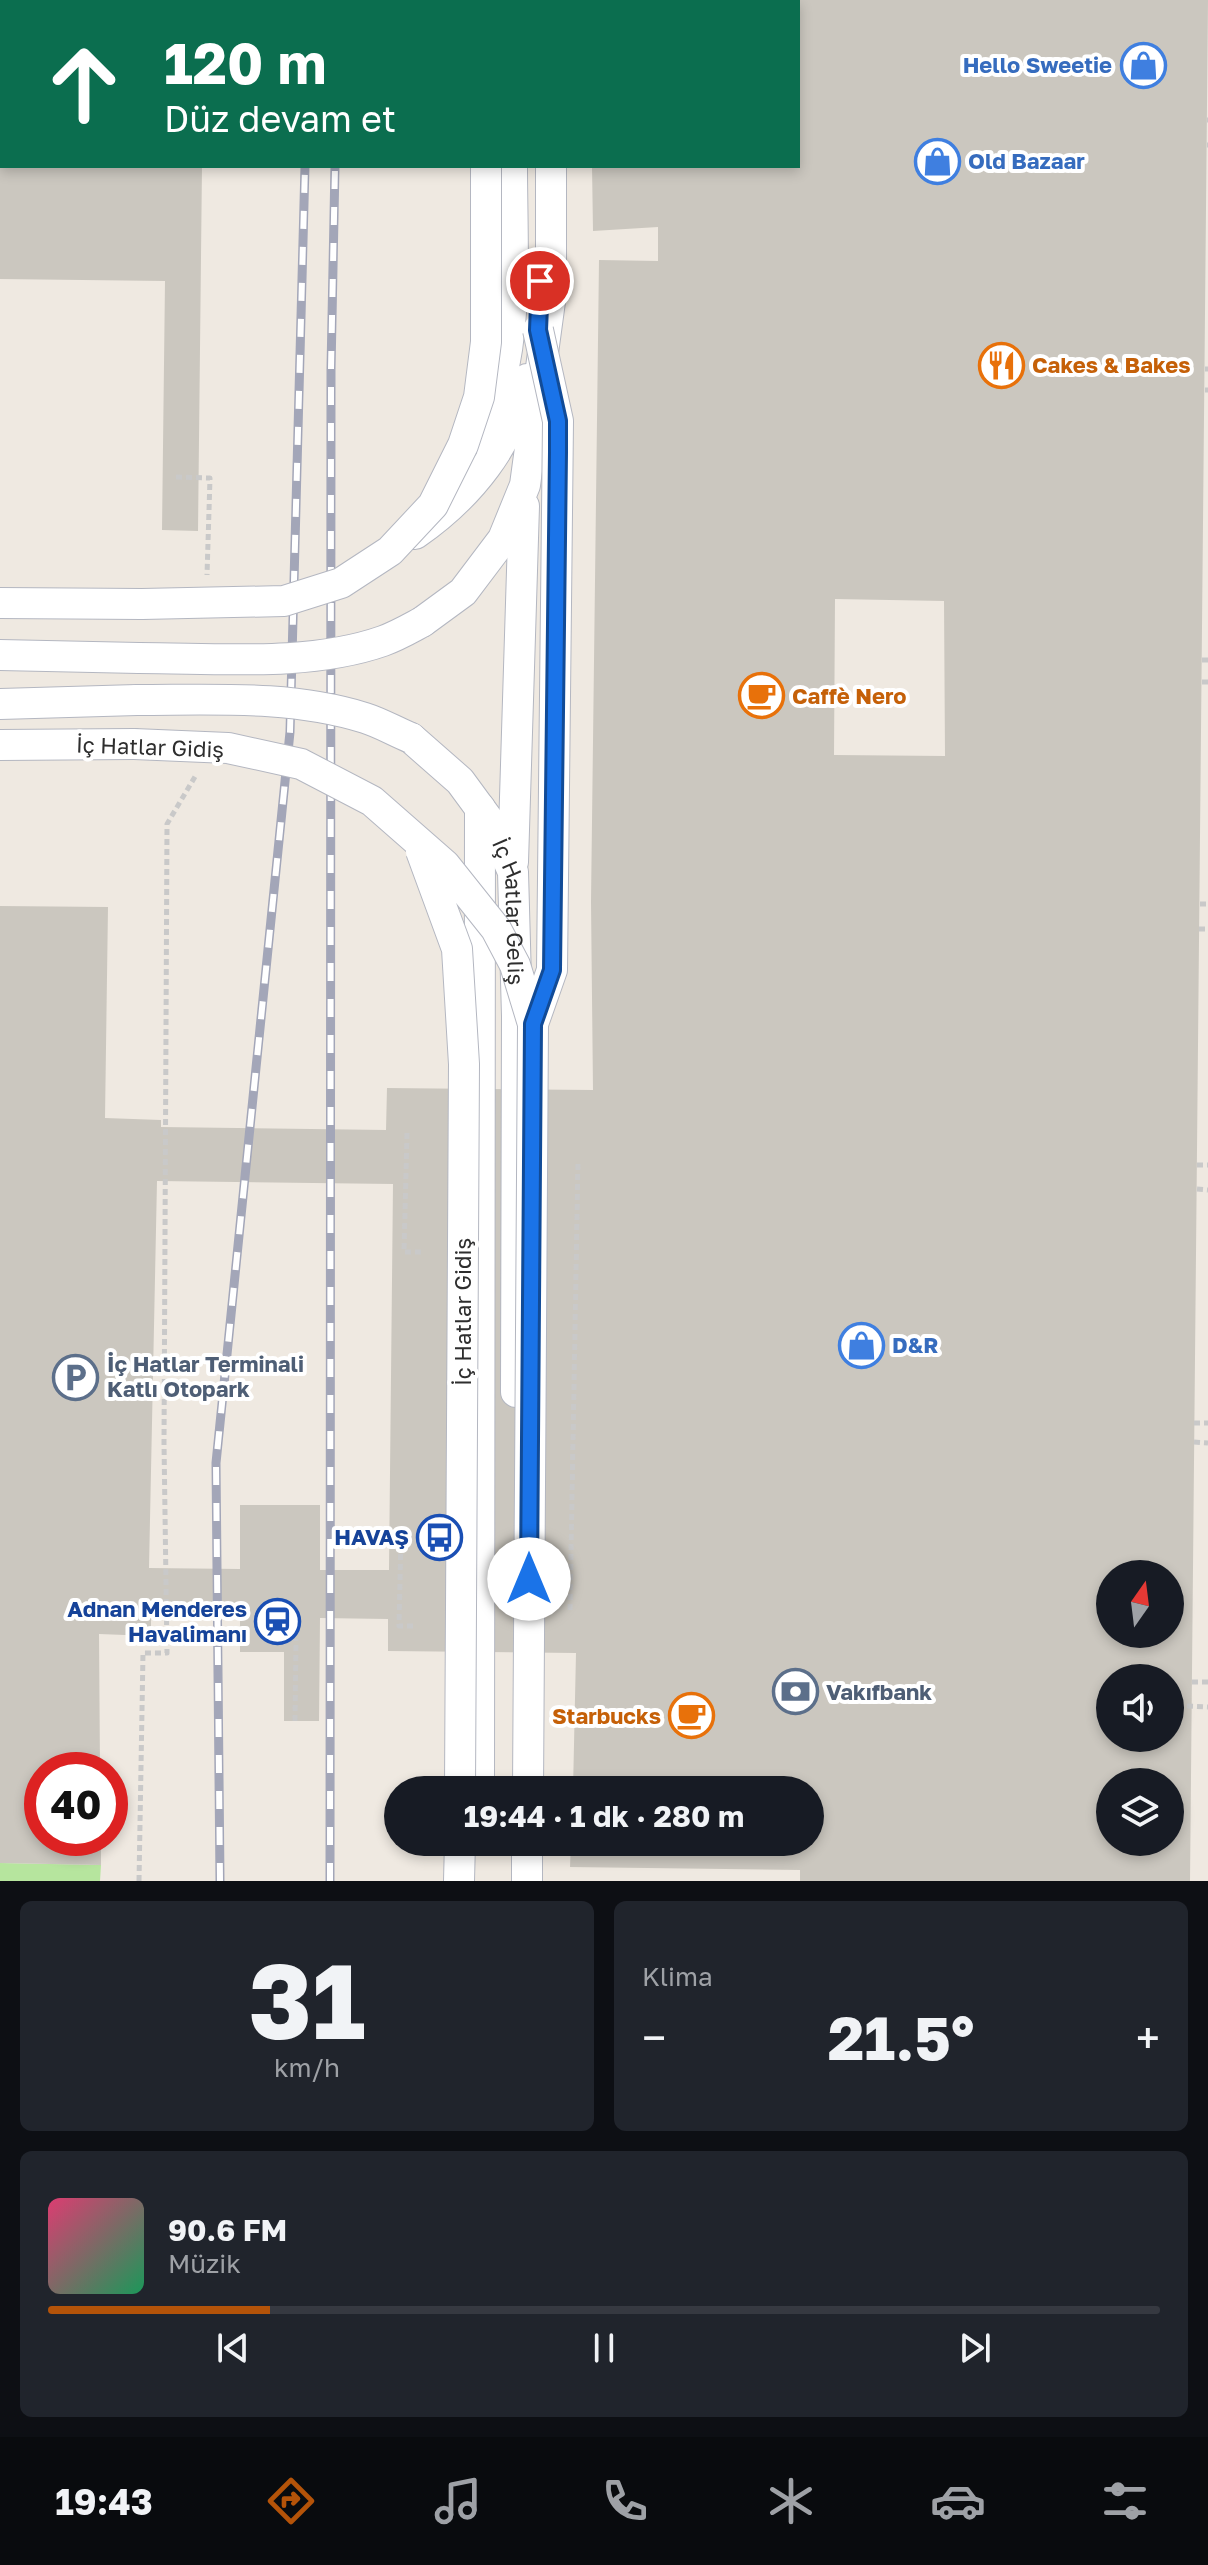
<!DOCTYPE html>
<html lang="tr">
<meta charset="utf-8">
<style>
:root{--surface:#171b24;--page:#20242c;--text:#f1f3f6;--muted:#9ea1a6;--line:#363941;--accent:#b45309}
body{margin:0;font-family:"Golos Text",sans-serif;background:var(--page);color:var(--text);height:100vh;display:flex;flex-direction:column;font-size:30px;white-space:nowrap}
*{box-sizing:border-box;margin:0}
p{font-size:26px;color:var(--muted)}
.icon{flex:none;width:44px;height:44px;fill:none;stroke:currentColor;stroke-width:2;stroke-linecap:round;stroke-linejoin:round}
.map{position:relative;height:1881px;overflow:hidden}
.side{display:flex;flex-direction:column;gap:20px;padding:20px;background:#0d0f14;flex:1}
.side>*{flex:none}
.guide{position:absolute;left:0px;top:0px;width:800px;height:168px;box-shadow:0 4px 12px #0003;background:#0b6e4f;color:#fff;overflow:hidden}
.needle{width:52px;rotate:14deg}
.tools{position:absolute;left:1096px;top:1560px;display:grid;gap:16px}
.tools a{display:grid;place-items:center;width:88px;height:88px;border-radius:50%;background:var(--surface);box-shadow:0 4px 12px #0003;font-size:40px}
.speed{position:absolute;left:24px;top:1752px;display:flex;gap:16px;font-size:40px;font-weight:700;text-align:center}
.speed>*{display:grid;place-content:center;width:104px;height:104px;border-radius:50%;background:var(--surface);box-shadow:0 4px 12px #0003;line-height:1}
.speed .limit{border:12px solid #d22;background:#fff;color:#111}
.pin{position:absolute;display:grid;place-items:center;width:68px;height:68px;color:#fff;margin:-34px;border:4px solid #fff;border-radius:50%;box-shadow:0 2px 8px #0007}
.me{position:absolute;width:88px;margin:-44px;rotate:0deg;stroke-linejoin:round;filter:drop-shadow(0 0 6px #0008)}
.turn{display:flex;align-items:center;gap:28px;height:168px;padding:0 32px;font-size:36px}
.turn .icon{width:104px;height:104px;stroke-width:2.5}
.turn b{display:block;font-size:56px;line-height:68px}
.big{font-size:60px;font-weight:700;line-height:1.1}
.side .widget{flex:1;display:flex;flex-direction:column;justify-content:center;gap:12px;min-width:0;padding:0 28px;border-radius:12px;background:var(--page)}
.side .dial{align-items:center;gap:0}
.dial b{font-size:104px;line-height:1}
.song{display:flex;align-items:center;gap:24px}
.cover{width:96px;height:96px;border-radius:12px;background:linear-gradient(135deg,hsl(340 70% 55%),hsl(150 70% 35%))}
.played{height:8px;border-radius:4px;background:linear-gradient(90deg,var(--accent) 20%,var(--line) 20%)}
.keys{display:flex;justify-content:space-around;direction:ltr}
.heat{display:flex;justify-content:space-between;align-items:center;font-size:44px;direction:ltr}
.side .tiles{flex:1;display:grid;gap:20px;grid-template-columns:1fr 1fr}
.widget:last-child{grid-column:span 2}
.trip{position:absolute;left:384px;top:1776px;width:440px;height:80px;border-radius:40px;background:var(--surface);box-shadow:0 4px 12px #0003;font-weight:700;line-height:80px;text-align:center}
.dock{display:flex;height:128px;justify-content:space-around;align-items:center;background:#090b0e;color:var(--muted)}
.dock .icon{width:56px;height:56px}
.dock .on{color:var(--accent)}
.dock b{font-size:36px;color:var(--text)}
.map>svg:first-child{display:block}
.green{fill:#b6e59e}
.building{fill:#cbc7bf;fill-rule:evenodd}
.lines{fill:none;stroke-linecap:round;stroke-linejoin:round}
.minor-casing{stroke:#b4b7c1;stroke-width:32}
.path{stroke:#c9c9c9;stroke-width:5;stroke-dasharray:6 4;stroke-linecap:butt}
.minor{stroke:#fff;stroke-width:30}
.rail-casing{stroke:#a3a6b8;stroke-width:9}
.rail{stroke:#fff;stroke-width:6;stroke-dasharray:18;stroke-linecap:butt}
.minor-bridge-casing{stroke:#b4b7c1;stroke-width:32;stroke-linecap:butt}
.minor-bridge{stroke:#fff;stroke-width:30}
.route-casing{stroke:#114b97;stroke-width:20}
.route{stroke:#1a73e8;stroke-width:14}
.labels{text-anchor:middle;stroke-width:8;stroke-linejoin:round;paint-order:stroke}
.shop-label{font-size:22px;font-weight:bold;fill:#366cbe;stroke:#fff;text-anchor:start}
.food-label{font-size:22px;font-weight:bold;fill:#c56008;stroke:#fff;text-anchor:start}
.street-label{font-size:22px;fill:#2e2e2e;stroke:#fff}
.service-label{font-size:22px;font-weight:bold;fill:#4e5e75;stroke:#fff;text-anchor:start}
.transit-label{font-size:22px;font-weight:bold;fill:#164399;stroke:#fff;text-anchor:end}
</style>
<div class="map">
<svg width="1208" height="1881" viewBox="0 0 1208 1881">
<rect width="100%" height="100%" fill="#efe9e1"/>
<path class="green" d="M0,1863L101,1865L100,1881H0Z"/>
<path class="building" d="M798,0H1208L1190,1881H800V1870L570,1867L571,1842H810V1790H573L576,1653L388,1651V1619L320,1618L319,1721H284V1652H240V1618L151,1617V1636L99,1634L100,1770H42V1838H101V1865L0,1863V906L108,907L105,1118L161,1120V1127L386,1130L387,1088L593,1090L591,902L599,260L658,261V227L593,231L592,166H798ZM835,599L944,601L945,756L834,755ZM157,1181L393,1184L389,1570H320V1505H240V1569L149,1568ZM1110,1574H1170V1634H1110ZM1110,1678H1170V1738H1110ZM1110,1782H1170V1842H1110Z
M0,166H202L198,531L162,530L165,281L0,279Z"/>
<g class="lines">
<defs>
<g id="minor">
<path d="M486,2V0"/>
<path d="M513,2V0"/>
<path d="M542,2V0"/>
<path d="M481,439C521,354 512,258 512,166"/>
<path d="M415,534C470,496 511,444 527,379"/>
<path d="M0,603L142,604"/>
<path d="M422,622L463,592L503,539L525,485L551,294V166"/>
<path d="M0,655L139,658"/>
<path d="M0,704L137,700"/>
<path id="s1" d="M411,738L460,781L493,826L513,872L517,1016L516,1392"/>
<path d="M0,745L134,744"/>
<path d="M513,862L524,506"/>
<path d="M479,1790L480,808"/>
<path d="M459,1881L460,1842"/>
</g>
</defs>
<use href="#minor" class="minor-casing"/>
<path class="path" d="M1207,120H1208
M1207,145H1208
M1205,369H1208
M1205,390H1208
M176,477L210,478L207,575
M1202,660H1208
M1202,682H1208
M1200,904H1208
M1199,929H1208
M407,1133L404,1252H421
M1197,1165H1208
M1197,1189L1208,1190
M1194,1423H1208
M1194,1442L1208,1443
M570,1610L578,1160
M413,1626H399L401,1535H414
M1192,1682H1208
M1187,1706L1208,1707
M295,1721L296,1639
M139,1881L143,1653H167L164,1443L167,824L196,775"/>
<use href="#minor" class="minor"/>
<defs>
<path id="rail" d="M310,2V0
M338,2L339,0
M220,1881L216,1463L290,732L305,166
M330,1881L331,369L335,166"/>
</defs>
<use href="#rail" class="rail-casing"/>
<use href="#rail" class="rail"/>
<defs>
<path id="minor-bridge" d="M142,604L284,601L341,583L390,551L433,505L463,445L479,397L486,342V166
M139,658C217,658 309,667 383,641C397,636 409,629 422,622
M137,700C214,700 291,695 365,718C381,723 396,732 411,738
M134,744L228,748L301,764L372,801L445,865L496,929L515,965L533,1024L528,1790
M421,851L457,949L464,1064L460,1790
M533,1024L552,970L558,421L538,330
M527,1881V1842"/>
</defs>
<use href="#minor-bridge" class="minor-bridge-casing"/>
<use href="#minor-bridge" class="minor-bridge"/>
</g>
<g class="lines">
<defs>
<path id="route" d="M529,1579L533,1024L552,970L558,452V421L538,330L540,281"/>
</defs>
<use href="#route" class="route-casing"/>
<use href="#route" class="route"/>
</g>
<defs>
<symbol id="shop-ring" viewBox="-11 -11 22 22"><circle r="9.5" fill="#fff" stroke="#3f7fe0" stroke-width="1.5"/><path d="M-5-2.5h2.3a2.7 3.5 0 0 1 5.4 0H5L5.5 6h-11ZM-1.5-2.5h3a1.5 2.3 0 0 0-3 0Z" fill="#3f7fe0"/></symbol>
<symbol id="restaurant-ring" viewBox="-11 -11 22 22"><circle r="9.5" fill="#fff" stroke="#e8710a" stroke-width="1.5"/><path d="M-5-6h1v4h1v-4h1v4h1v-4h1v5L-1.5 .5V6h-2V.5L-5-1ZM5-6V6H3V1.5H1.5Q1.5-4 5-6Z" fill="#e8710a"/></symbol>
<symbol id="cafe-ring" viewBox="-11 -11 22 22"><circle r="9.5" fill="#fff" stroke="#e8710a" stroke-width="1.5"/><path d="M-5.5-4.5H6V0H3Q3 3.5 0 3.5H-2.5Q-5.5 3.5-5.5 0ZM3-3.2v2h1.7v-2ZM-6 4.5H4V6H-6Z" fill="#e8710a"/></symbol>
<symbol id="parking-ring" viewBox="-11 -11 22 22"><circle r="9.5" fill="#fff" stroke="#5c6f8a" stroke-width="1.5"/><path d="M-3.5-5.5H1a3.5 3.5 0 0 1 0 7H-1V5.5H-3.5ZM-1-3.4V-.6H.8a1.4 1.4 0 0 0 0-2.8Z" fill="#5c6f8a"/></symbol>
<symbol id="bus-ring" viewBox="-11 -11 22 22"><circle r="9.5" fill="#fff" stroke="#1a4fb4" stroke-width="1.5"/><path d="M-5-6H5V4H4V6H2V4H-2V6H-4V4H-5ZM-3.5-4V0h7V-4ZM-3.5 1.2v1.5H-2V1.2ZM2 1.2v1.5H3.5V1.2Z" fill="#1a4fb4"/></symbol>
<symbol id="station-ring" viewBox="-11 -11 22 22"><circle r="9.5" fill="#fff" stroke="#1a4fb4" stroke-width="1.5"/><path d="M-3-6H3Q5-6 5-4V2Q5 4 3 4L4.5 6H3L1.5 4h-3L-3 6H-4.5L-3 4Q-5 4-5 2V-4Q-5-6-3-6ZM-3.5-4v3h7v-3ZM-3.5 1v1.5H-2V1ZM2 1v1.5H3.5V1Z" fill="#1a4fb4"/></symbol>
<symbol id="bank-ring" viewBox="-11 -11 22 22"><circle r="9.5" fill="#fff" stroke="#5c6f8a" stroke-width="1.5"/><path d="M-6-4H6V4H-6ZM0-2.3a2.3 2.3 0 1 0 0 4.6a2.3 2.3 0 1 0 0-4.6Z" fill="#5c6f8a"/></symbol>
</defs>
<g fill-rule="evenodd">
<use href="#shop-ring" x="1118" y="40" width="51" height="51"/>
<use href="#shop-ring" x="912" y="136" width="51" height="51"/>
<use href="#restaurant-ring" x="976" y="340" width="51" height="51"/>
<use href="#cafe-ring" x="736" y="670" width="51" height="51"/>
<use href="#shop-ring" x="836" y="1320" width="51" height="51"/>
<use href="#parking-ring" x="50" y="1352" width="51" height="51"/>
<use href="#bus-ring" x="414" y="1512" width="51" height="51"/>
<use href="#station-ring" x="252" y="1596" width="51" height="51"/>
<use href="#bank-ring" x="770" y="1666" width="51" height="51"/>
<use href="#cafe-ring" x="666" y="1690" width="51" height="51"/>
</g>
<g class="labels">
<g class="shop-label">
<text x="1112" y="73" text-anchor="end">Hello Sweetie</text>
<text x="968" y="169">Old Bazaar</text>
<text x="892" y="1353">D&amp;R</text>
</g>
<g class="food-label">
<text x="1032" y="373">Cakes &amp; Bakes</text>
<text x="792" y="704">Caffè Nero</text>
<text x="661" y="1724" text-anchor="end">Starbucks</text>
</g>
<g class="street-label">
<text transform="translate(150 747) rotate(2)" y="8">İç Hatlar Gidiş</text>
<text dy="8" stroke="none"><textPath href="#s1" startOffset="210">İç Hatlar Geliş</textPath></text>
<text transform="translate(463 1312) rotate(-90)" y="8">İç Hatlar Gidiş</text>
</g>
<g class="service-label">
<text x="107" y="1372">İç Hatlar Terminali<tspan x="107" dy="25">Katlı Otopark</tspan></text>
<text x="826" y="1700">Vakıfbank</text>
</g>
<g class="transit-label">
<text x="409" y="1545">HAVAŞ</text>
<text x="247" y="1617">Adnan Menderes<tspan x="247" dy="25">Havalimanı</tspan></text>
</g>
</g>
</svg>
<div class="tools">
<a><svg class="needle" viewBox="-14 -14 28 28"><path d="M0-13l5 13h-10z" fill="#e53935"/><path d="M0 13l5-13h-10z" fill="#9ea1a6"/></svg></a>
<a><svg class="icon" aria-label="sound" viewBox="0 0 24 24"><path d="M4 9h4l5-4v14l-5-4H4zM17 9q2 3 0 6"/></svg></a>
<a><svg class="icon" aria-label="layers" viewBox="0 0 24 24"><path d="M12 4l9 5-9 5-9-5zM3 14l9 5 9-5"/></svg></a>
</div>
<div class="speed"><div class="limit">40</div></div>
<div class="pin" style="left:540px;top:281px;background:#d93025"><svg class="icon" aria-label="arrive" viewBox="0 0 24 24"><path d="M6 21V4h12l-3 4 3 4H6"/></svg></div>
<svg class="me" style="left:529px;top:1579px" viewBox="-20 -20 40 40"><circle r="19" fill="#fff"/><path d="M0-13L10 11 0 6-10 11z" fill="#1a73e8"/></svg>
<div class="trip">19:44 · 1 dk · 280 m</div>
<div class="guide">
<div class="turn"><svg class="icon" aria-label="ahead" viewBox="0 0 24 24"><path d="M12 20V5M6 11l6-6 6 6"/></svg><div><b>120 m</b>Düz devam et</div></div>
</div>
</div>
<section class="side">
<div class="tiles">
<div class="widget dial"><b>31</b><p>km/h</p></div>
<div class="widget"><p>Klima</p>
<div class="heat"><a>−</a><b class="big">21.5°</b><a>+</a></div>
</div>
<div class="widget">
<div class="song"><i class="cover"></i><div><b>90.6 FM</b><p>Müzik</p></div></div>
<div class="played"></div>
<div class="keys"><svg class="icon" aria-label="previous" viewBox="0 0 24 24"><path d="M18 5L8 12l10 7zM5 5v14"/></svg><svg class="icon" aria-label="pause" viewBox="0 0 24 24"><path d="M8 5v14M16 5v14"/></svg><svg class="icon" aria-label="next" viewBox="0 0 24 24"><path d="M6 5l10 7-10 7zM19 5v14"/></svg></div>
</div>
</div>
</section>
<nav class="dock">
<b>19:43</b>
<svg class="icon on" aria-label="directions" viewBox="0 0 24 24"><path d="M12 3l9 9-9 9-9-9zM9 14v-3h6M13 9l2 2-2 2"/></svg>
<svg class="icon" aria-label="music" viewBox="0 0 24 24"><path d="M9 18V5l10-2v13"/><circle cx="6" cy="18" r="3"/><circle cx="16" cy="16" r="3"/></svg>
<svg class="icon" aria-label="phone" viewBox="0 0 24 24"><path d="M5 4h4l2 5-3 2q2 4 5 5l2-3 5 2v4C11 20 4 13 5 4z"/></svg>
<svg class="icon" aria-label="climate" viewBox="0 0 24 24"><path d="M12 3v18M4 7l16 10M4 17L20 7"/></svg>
<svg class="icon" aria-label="car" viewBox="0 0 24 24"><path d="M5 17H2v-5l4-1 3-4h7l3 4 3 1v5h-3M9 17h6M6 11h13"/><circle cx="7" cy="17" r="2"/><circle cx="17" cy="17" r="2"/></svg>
<svg class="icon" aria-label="filters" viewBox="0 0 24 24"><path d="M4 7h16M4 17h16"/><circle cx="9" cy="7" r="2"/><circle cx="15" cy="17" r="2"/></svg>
</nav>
